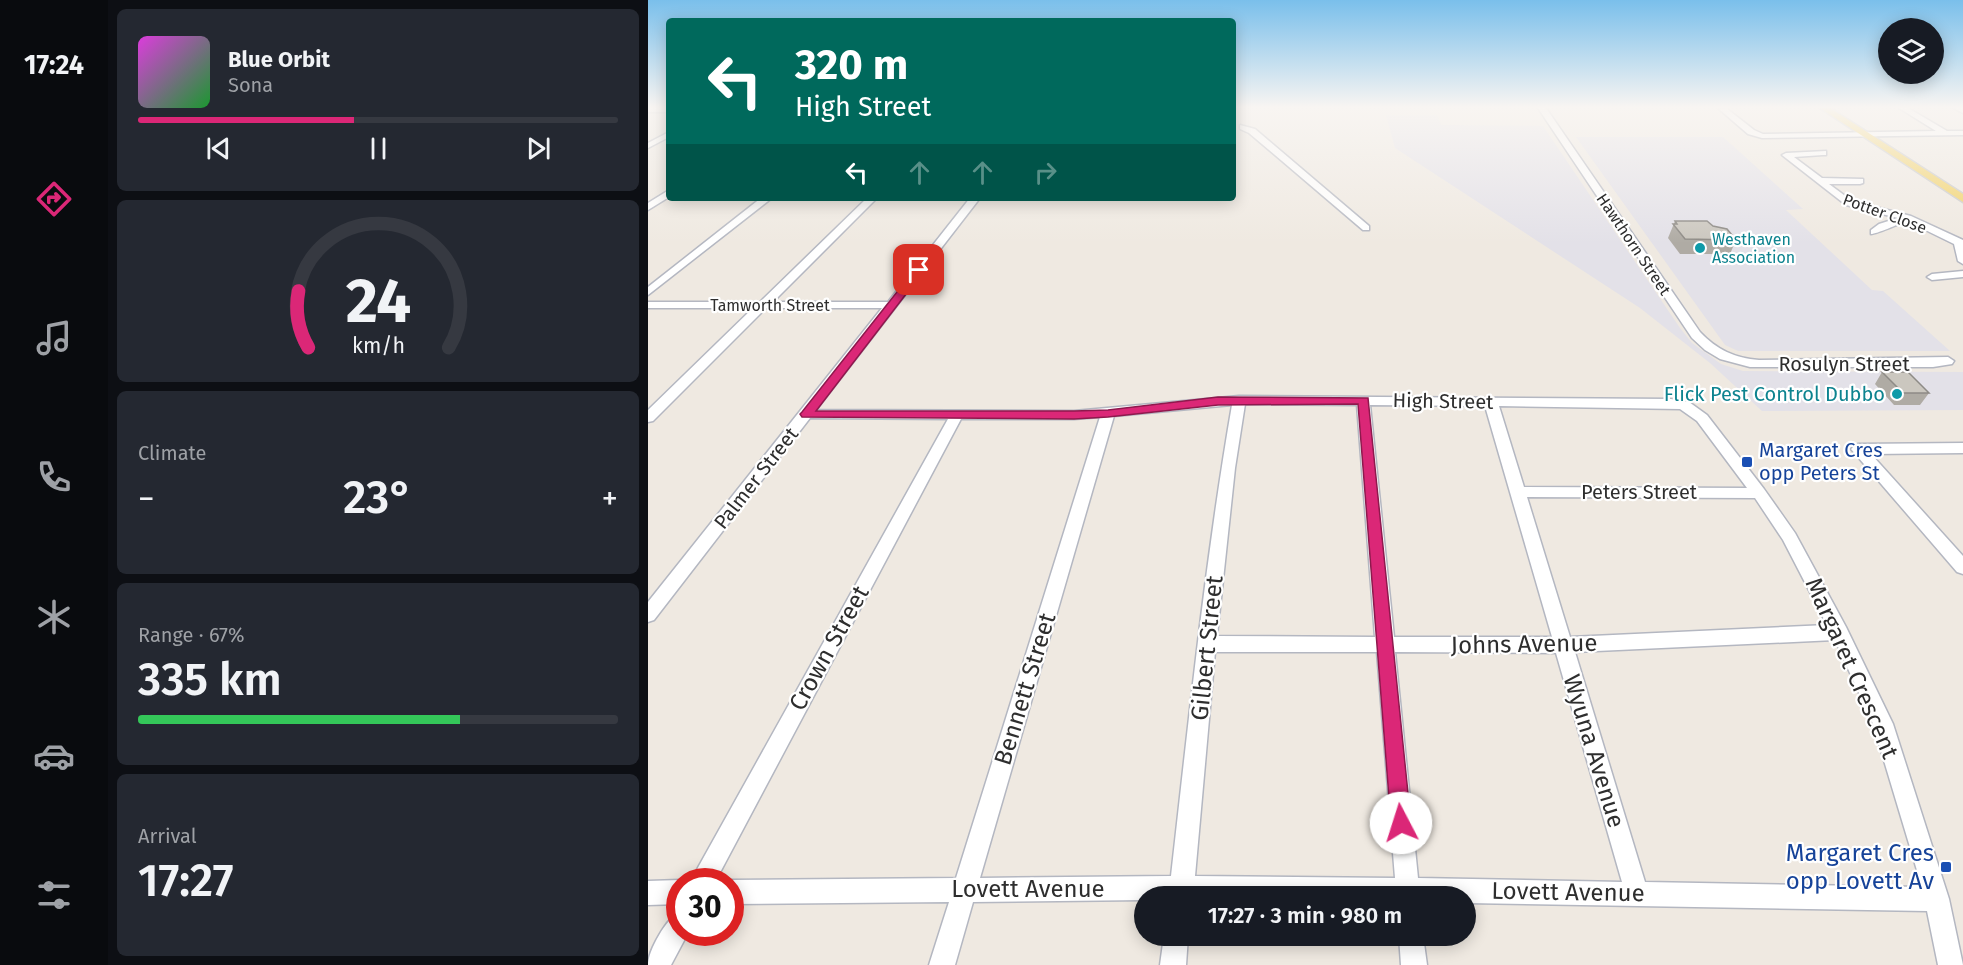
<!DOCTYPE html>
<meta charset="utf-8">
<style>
:root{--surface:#171b24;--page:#242831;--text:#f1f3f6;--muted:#9ea1a6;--line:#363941;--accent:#db2777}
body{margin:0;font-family:"Fira Sans",sans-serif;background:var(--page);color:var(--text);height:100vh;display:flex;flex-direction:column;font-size:22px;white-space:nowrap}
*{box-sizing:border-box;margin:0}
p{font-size:20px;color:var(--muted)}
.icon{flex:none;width:33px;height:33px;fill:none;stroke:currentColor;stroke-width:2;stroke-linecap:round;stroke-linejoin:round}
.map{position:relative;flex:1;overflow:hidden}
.drawer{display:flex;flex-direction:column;gap:9px;padding:9px;background:#0d0f14;width:540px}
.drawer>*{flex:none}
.guide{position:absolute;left:18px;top:18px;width:570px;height:183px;border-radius:6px;box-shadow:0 3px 15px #0003;background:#00695c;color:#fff;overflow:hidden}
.controls{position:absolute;left:1230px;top:18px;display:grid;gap:12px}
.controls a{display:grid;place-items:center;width:66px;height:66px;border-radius:50%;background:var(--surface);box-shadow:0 3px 15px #0003;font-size:30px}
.speed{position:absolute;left:18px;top:868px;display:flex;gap:12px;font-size:30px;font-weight:700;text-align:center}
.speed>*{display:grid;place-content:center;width:78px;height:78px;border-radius:50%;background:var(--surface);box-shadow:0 3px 15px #0003;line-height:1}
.speed .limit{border:9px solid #d22;background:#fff;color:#111}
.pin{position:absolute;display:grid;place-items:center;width:51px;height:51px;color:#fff;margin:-26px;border-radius:12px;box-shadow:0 3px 9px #0006}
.me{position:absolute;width:66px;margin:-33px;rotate:355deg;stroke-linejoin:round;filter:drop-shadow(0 0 4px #0008)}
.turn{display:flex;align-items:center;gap:21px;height:126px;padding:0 30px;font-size:27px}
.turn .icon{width:78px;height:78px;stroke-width:2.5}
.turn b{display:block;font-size:42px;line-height:51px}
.lanes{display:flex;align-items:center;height:57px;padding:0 30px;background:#0003;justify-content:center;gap:30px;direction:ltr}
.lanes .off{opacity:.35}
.big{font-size:45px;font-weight:600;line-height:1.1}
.drawer .tile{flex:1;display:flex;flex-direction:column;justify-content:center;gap:9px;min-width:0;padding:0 21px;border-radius:9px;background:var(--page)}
.drawer .dial{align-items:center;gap:0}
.dial svg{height:156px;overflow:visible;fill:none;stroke:var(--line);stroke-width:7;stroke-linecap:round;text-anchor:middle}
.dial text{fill:var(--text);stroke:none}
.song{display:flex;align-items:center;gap:18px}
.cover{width:72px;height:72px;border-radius:9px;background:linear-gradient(135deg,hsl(300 70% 55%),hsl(130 70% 35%))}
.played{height:6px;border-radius:3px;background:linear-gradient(90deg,var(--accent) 45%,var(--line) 45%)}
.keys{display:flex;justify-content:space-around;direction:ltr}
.heat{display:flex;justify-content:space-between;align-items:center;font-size:33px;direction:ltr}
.charge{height:9px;border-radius:4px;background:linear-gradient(90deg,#34c759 67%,var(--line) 0)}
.trip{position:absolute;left:486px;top:886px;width:342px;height:60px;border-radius:30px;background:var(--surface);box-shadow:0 3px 15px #0003;font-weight:600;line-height:60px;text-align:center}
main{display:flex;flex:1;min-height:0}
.tabs{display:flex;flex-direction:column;width:108px;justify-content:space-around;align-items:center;background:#090b0e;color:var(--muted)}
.tabs .icon{width:42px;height:42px}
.tabs .active{color:var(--accent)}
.tabs b{font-size:27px;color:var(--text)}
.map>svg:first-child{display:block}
.industrial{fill:#e3e1e8}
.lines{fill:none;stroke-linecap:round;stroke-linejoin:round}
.minor-casing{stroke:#b4b7c1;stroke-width:3}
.major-casing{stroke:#c9c9c9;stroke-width:3}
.minor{fill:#fff;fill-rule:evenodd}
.major{fill:#f2d163;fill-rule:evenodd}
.wall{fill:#afaba4}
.building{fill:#cbc7bf;stroke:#8e8b86;stroke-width:1.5}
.route{fill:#db2777;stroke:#8e194d;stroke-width:1.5}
.culture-dot{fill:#0f9aa8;stroke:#fff;stroke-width:2}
.transit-dot{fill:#1a4fb4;stroke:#fff;stroke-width:2}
.labels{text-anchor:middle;stroke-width:4.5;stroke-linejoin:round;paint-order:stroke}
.far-street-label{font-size:16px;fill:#2e2e2e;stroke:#fff}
.far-culture-label{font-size:16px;fill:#0d838f;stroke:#fff;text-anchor:start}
.street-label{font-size:20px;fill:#2e2e2e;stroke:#fff}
.culture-label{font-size:20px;fill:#0d838f;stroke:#fff;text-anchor:end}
.transit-label{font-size:20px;fill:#164399;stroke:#fff;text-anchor:start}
.near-street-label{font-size:24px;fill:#2e2e2e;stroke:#fff}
.near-transit-label{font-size:24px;fill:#164399;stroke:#fff;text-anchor:end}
</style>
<main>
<nav class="tabs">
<b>17:24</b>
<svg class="icon active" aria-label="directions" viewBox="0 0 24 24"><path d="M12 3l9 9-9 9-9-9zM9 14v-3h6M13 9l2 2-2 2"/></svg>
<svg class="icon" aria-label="music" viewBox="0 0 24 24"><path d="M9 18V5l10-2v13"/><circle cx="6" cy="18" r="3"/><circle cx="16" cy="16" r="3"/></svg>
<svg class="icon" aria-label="phone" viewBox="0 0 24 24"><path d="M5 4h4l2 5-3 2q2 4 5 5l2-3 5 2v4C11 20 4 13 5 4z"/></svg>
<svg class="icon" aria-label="climate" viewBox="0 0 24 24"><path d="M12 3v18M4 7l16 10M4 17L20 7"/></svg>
<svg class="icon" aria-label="car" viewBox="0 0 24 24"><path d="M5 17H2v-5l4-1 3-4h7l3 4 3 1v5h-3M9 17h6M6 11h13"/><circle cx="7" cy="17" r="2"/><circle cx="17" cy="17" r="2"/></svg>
<svg class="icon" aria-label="filters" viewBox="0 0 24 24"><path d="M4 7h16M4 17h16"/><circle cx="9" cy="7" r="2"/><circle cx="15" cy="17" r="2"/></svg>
</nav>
<section class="drawer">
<div class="tile">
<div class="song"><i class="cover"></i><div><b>Blue Orbit</b><p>Sona</p></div></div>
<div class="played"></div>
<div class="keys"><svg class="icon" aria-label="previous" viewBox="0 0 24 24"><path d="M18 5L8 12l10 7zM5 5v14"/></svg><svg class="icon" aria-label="pause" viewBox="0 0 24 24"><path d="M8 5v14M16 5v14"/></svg><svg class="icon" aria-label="next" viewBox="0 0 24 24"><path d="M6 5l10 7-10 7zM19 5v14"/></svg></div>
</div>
<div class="tile dial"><svg viewBox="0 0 100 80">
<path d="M14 69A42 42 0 1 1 86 69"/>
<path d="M14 69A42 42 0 0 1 9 40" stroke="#db2777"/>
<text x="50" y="56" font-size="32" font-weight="700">24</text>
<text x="50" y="72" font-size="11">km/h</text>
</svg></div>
<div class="tile"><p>Climate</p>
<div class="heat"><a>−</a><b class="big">23°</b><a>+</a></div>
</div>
<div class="tile"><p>Range · 67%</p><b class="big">335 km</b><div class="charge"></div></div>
<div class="tile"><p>Arrival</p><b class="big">17:27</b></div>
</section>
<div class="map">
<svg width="1315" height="965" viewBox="0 0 1315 965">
<rect width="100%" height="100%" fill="#efe9e1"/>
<path class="industrial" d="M738,115H789L793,125L895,126L1032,328L1044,343L1073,364L1095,371L1315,372V410L1114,411L1062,363L992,308L747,148Z
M928,137H1075L1155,209L1138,210L1224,290L1235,291L1302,351H1090L1077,345Z"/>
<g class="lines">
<defs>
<path id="minor" d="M0,108H21V112H0Z
M890,108H898L1052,332C1069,350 1087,358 1111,360L1300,357L1306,361L1304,364L1285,367H1102L1072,359L1057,350L1044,338Z
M1078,108L1106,130L1115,134L1288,131L1251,108H1260L1299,131H1315V135L1114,138L1100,134L1071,109Z
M1305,108H1315V113Z
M592,125L607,129L721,226V230H715L601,133L592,129Z
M21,132V137L0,148V143Z
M1178,151V155H1175L1146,157L1174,178L1215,179V183L1212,184H1181L1204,201L1263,216L1315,240V264L1310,261L1306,244L1259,221C1250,224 1229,234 1223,234V230L1231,224L1250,218L1198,205L1134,155L1138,153Z
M21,190V197L0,210V203Z
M113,198H124L0,295V287Z
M219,198H229L125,302H240L322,198H332L168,410L426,411L591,396L1023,399L1041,402L1059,415L1116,489L1147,533L1198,627L1245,724L1301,899L1315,965H1290L1279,911L818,903V897H496V900L325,902L307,965H281L301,902L82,904V882H78L82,880L308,878L452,417L426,419H313L67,882H42L300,419L162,418L6,620L0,622V602L234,308H118L5,421L0,422V410L105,308H0V302H112ZM597,404L709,405L727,637L569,636L587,468ZM584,405C557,561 541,719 523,876L332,878L466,416ZM722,405L837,406L904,637H746ZM851,406L1032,409L1049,421L1099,488L876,487ZM879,497L1107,498L1135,540L1179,625L922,637ZM1187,640L1225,724L1274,887L997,882L927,652ZM567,652H729L747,878L547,876ZM747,652L908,653L974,882L770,878Z
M1315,271V277L1284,280L1279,277L1284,274Z
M1315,443V453L1223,454L1315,556V574L1309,572L1203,449L1210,444Z
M32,880L36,882H32V904L0,905V881Z
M32,912V933H40L23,965H0C0,951 19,917 32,912Z
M516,936H540L538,965H512Z
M751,936H775L779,965H753Z"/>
<path id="major" d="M1172,108H1182L1315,194V202Z"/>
</defs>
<use href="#minor" class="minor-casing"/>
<use href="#major" class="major-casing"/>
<use href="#minor" class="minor"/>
<use href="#major" class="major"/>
</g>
<path class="wall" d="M1027,221L1065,226L1088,240L1082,254H1032L1020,238Z
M1234,372L1281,393L1272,405H1246L1227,384Z"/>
<path class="building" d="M1027,221H1059L1065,226L1079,229L1088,240L1037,239L1025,224H1029Z
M1234,372H1260L1281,393H1255Z"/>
<linearGradient id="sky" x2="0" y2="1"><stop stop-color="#7abfeb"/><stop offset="0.44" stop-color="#f8f5f2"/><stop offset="1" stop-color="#f8f5f2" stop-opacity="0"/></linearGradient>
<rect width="1315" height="243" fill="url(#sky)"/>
<path class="route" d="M271,267L276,270L275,272L168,411H426L460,410L570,397L720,398L763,823L760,830L753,833L746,830L743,823L710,404L570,405L460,417L426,419L154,417L152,414L154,412L268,268Z"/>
<g class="culture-dot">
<circle cx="1052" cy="248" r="6"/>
<circle cx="1249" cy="394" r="6"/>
</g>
<g class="transit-dot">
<rect x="1093" y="456" width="12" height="12" rx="3"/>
<rect x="1292" y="861" width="12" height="12" rx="3"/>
</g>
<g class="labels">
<g class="far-street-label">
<text transform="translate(1237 213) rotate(20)" y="6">Potter Close</text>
<text transform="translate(986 244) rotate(56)" y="6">Hawthorn Street</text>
<text x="122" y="311">Tamworth Street</text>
</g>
<g class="far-culture-label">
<text x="1064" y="245">Westhaven<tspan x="1064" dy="18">Association</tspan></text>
</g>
<g class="street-label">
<text x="1196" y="371">Rosulyn Street</text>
<text transform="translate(795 401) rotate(1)" y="7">High Street</text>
<text transform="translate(108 478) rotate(-52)" y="7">Palmer Street</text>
<text x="991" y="499">Peters Street</text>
</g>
<g class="culture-label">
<text x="1237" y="401">Flick Pest Control Dubbo</text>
</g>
<g class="transit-label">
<text x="1111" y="457">Margaret Cres<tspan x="1111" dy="23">opp Peters St</tspan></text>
</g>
<g class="near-street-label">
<text transform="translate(876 644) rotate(-1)" y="8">Johns Avenue</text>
<text transform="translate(181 648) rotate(-61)" y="8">Crown Street</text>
<text transform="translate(559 648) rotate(-84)" y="8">Gilbert Street</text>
<text transform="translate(1204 668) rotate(66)" y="8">Margaret Crescent</text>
<text transform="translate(377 689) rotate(-73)" y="8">Bennett Street</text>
<text transform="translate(946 751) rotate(73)" y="8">Wyuna Avenue</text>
<text x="380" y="897">Lovett Avenue</text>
<text transform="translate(920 892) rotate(1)" y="8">Lovett Avenue</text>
</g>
<g class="near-transit-label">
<text x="1286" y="861">Margaret Cres<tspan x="1286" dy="28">opp Lovett Av</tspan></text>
</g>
</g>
</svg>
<div class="controls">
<a><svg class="icon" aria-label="layers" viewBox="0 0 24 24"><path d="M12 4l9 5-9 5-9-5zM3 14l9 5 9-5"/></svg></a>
</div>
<div class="speed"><div class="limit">30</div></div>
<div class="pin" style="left:271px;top:270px;background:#d93025"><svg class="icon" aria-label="arrive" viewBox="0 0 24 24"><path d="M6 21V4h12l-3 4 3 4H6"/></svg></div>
<svg class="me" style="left:753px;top:823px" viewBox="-20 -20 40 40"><circle r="19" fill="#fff"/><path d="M0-13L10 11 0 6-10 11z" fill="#db2777"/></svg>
<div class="trip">17:27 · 3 min · 980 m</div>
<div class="guide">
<div class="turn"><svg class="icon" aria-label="left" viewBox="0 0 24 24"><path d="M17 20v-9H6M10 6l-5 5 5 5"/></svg><div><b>320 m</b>High Street</div></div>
<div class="lanes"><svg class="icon" aria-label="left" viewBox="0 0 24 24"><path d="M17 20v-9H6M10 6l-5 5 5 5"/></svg><svg class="icon off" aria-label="ahead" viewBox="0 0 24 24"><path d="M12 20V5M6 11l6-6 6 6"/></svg><svg class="icon off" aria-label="ahead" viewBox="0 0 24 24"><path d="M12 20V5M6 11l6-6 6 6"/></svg><svg class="icon off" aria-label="right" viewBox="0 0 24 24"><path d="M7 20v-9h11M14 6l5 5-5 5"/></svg></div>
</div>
</div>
</main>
